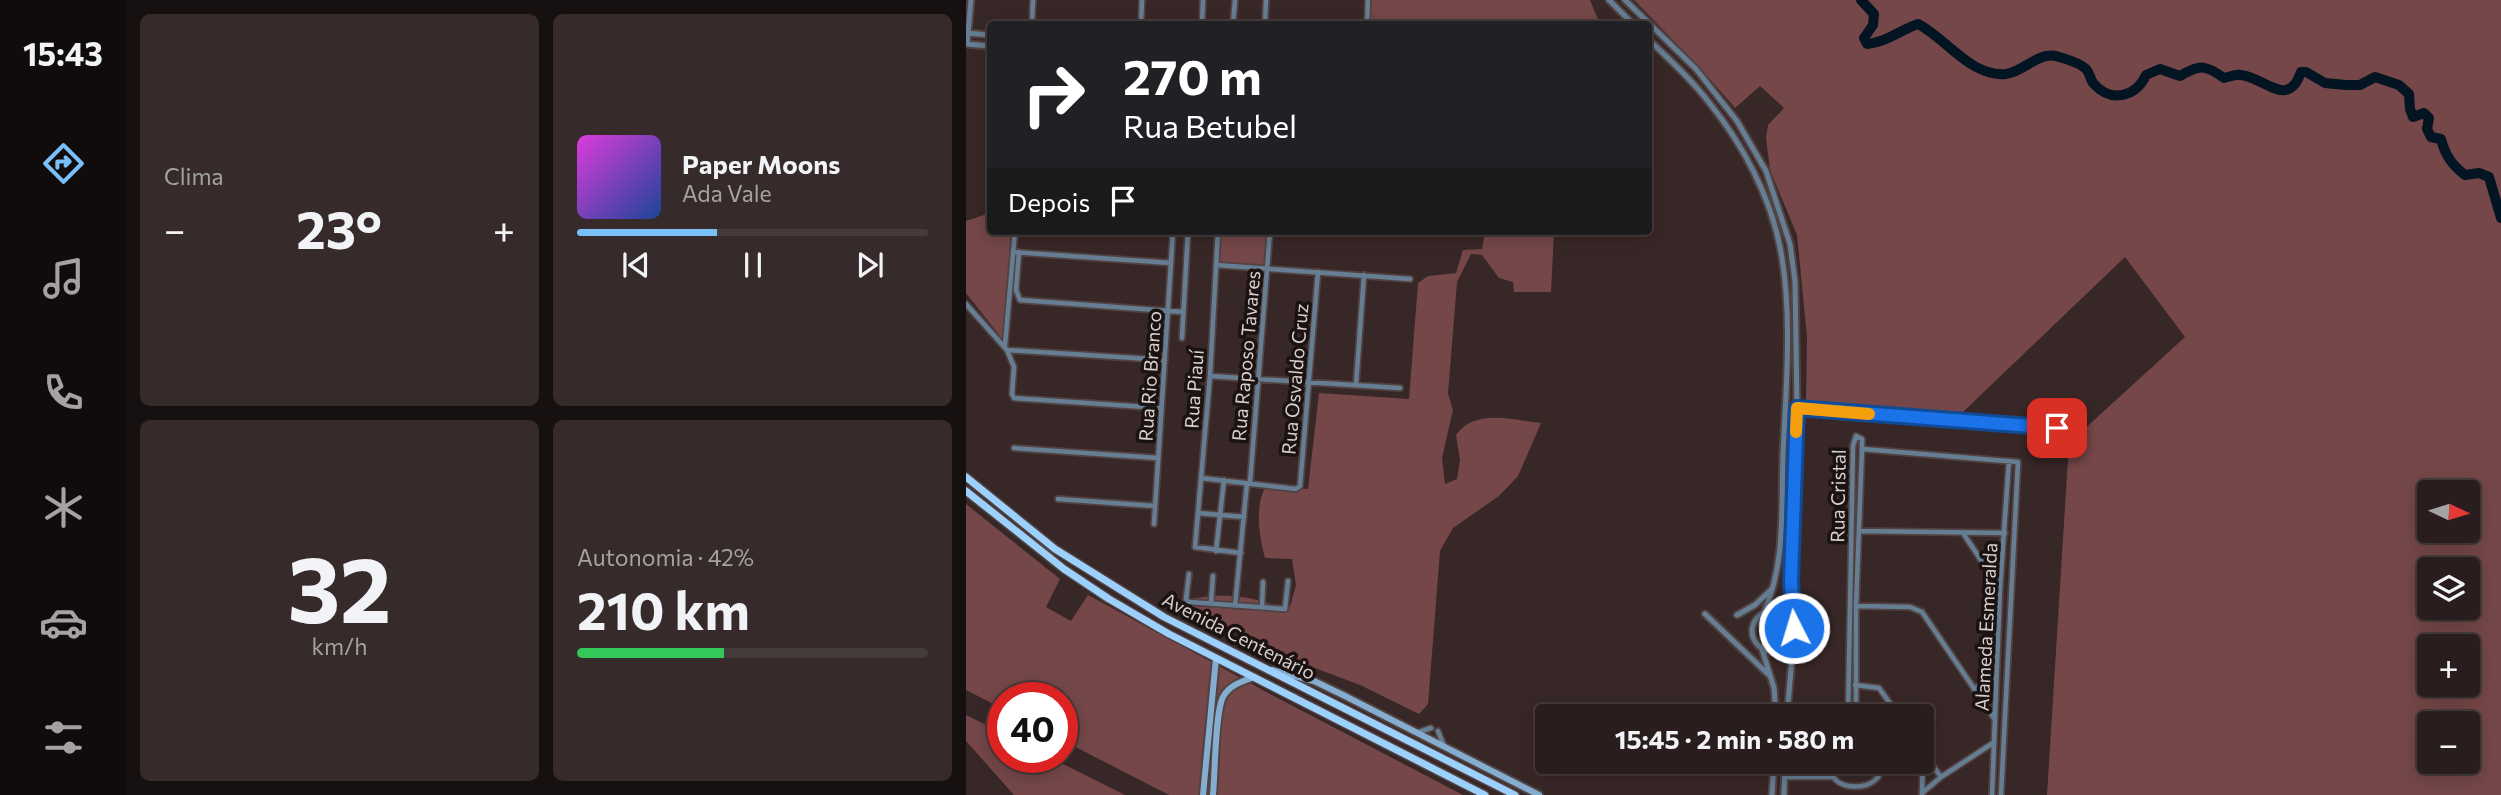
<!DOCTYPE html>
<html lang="pt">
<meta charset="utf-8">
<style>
:root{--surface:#2a1d1d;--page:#362a2a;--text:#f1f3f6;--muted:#a5a2a4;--line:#463b3b;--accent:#79bff8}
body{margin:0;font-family:Commissioner,sans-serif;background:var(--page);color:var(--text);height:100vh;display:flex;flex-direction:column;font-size:26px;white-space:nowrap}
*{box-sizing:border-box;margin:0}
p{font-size:23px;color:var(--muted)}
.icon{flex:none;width:38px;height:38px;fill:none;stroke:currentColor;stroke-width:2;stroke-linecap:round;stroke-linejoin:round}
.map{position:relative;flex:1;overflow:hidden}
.details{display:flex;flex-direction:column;gap:14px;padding:14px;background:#171010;width:840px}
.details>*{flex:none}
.hud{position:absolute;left:21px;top:21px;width:665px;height:214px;border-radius:7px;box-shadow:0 4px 18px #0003,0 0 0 2px var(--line);background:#202124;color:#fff;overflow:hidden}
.needle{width:46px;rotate:94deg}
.tools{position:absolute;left:1451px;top:480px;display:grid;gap:14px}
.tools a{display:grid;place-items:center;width:63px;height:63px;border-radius:7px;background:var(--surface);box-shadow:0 4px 18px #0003,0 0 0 2px var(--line);font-size:35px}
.speed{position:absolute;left:21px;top:682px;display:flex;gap:14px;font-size:35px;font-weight:700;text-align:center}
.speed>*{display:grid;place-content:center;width:91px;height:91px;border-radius:50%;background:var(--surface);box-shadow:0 4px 18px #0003,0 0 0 2px var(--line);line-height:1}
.speed .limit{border:10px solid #d22;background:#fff;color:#111}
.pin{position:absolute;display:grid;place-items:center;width:60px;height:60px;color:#fff;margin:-30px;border-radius:14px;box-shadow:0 4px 10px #0006}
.me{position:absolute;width:77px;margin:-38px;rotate:355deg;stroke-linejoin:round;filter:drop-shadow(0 0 5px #0008)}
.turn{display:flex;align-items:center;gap:24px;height:147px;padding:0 21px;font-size:32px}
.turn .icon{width:91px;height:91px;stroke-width:2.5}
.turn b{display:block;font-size:49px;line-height:60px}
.then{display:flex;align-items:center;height:66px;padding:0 21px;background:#0003;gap:14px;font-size:26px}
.big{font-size:52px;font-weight:700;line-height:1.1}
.details .widget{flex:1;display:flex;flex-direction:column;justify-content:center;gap:10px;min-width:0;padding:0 24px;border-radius:10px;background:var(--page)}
.details .dial{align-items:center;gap:0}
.dial b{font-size:91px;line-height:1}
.song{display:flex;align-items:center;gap:21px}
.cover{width:84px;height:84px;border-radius:10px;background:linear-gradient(135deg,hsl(300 70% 55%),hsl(220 70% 35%))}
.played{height:7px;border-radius:4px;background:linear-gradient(90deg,var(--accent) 40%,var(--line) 40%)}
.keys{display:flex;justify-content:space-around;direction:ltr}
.heat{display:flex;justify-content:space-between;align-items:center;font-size:38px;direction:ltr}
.charge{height:10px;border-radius:5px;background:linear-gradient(90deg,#34c759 42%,var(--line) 0)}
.details .tiles{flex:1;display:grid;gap:14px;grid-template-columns:repeat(2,1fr)}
.trip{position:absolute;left:569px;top:704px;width:399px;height:70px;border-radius:7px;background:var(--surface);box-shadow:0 4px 18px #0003,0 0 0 2px var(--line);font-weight:700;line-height:70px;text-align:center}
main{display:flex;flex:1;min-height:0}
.tabs{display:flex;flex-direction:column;width:126px;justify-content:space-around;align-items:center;background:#110c0c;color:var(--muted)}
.tabs .icon{width:49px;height:49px}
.tabs .active{color:var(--accent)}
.tabs b{font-size:32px;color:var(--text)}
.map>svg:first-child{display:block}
.green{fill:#754748;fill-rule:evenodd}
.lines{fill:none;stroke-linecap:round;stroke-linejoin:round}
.river{stroke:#031422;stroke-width:10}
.minor-casing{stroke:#524242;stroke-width:8}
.tertiary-casing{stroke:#524242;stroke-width:9}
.secondary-casing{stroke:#524242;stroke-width:10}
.primary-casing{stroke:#524242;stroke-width:10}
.minor{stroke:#667e93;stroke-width:4.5}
.tertiary{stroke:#667e93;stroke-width:5}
.secondary{stroke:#85adcf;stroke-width:6}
.primary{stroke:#9dd1fd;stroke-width:7}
.route-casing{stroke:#114b97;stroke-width:18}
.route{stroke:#1a73e8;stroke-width:12}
.slow{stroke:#f59e0b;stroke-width:12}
.labels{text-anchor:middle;stroke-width:7;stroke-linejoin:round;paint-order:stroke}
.street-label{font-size:19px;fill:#d9cece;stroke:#1a1312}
</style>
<main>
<nav class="tabs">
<b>15:43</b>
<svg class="icon active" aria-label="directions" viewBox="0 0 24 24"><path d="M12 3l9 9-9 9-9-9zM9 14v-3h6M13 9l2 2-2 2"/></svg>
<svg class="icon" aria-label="music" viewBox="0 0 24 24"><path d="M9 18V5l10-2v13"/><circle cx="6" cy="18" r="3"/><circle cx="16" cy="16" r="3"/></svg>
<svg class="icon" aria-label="phone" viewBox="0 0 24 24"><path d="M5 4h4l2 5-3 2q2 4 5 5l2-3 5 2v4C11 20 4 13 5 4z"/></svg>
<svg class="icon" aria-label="climate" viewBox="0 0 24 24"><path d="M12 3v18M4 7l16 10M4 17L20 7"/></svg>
<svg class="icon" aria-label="car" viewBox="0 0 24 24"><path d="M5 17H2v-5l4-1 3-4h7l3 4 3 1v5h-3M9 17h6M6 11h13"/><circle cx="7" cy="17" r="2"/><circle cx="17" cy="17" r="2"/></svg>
<svg class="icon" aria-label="filters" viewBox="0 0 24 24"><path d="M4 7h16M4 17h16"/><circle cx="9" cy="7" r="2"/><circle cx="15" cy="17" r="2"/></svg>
</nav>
<section class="details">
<div class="tiles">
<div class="widget"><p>Clima</p>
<div class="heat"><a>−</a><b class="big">23°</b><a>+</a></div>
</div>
<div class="widget">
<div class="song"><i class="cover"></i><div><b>Paper Moons</b><p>Ada Vale</p></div></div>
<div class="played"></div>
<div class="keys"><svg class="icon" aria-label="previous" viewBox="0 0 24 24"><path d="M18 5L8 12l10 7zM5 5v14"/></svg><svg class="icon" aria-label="pause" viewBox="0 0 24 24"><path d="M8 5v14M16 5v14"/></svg><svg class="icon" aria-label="next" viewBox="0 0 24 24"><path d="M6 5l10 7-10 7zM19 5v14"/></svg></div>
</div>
<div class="widget dial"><b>32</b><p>km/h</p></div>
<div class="widget"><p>Autonomia · 42%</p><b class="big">210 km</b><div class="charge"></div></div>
</div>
</section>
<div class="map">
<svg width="1535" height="795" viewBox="0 0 1535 795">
<rect width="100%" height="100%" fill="#382727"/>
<path class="green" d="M406,0H624L634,24H404Z
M668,0H1535V795H1081L1103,443L1219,337L1159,257L997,412L840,402L841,336L831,235L804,170L800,138L802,125L818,108L794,86L769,108L735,69ZM1463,492H1502V530H1463ZM1463,569H1502V607H1463ZM1463,646H1502V684H1463ZM1463,723H1502V761H1463Z
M24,213V231H45L37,340L0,293V221Z
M254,231H306L304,267L251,264Z
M519,231H588L585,292H548L547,282L533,278L516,255L505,254L491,282L482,394L487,410L476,458L479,484L491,479L494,460L490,435C509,408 546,420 575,423L552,476L533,496L487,528L474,551L462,704L453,714L394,685L317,656L230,611L220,601C242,594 274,594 297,602C307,605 313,606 324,607L330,585L326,559L299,558C293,536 288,504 301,485L342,489L353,393L443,399L452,283L462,276L490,273L497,250L516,249Z
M0,504L94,579L80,607L105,621L122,595L306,695L497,795H203L96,740V698H37V709L0,690Z
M0,715L37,733V758H85L159,795H48L0,741Z"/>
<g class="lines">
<path class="river" d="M895,0L908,14L907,25L898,38L901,44C921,42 934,30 952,24C980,38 1004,77 1040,74C1057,72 1072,52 1090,56C1099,59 1113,62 1120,69C1124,73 1124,80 1128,84C1145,103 1170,97 1180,75L1194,69L1214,76C1234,64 1240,65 1258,78C1263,77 1270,74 1275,75C1298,77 1322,110 1335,72H1340L1359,83L1380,85H1394L1409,77L1433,85L1443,94L1444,109L1447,117L1458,113L1463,118L1461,129L1465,137L1475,139C1479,155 1486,165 1499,175L1513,173L1523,177L1535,218"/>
<defs>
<path id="minor" d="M66,24L67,0
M175,24L176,0
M236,24L237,0
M267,24L269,0
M299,24L300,0
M401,24L402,0
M252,231L244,376L229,547L275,553
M48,252L205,263
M53,252L50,290L54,300L217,312
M250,265L444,279
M0,304L41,350L48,367L46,394L48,398L195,408
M216,338L222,231
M39,345L49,231
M41,350L199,360
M244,376L434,388
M390,384L398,275
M831,408L1091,428
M48,448L192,458
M896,449L1052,462L1035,795
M235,478L330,489L334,486L352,272
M284,483L304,231
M92,499L189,506
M232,513L278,517
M188,524L207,231
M894,531L1039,533
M997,533L1033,587
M250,551L258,480
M223,574L220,599L223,602L319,609L322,581
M245,603L247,576
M269,606L281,483
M890,606L944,607L956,612L1028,718
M296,607L297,582
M889,685L913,688L933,716
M1008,689L1029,677
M882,716L887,446L890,436L896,439V449L890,606V716
M472,731L478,746
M453,732L465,728
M958,754L975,777
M866,761C854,795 924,795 914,761
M819,762L864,765
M818,777H865
M956,793L975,777L1027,743
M956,794L957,752
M1026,795L1034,588L1043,461"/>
<path id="tertiary" d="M643,0L667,24
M659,0L730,69L771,121L800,171L824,244L829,281L831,408L825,580L828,634L821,716
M0,33L24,35
M682,39C704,60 727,81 745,105C777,145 804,196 814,247C827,311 820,389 817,454C815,507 820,563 798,612
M0,44L24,46
M1,44L5,0
M739,614L803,675
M771,615L789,605L806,589
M825,642C802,669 768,632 798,612L815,611L825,620
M796,649L808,688L810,716
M806,795L808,761
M818,795L819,761"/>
<path id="secondary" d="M306,670L348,681L377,695L573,795
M237,795L250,658
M247,795C249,775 249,712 257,697C263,685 277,681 288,677"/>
<path id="primary" d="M0,477L89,549L198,617L549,795
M0,491L98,569L143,599L203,634L519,795"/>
</defs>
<use href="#minor" class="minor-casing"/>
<use href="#tertiary" class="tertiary-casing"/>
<use href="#secondary" class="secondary-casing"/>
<use href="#primary" class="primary-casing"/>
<use href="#minor" class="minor"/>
<use href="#tertiary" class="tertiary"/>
<use href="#secondary" class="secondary"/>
<use href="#primary" class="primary"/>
</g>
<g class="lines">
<defs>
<path id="route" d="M828,628L825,580L831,408L1091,428"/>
</defs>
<use href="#route" class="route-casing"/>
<use href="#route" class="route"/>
<path class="slow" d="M830,432L831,408L903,414"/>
</g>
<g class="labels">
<g class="street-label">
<text transform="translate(280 356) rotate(-85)" y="7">Rua Raposo Tavares</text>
<text transform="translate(184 376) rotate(-86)" y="7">Rua Rio Branco</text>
<text transform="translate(329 379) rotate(-85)" y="7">Rua Osvaldo Cruz</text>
<text transform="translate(228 389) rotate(-86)" y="7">Rua Piauí</text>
<text transform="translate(872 496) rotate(-89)" y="7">Rua Cristal</text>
<text transform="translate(1020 627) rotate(-87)" y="7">Alameda Esmeralda</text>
<text transform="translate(273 636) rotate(27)" y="7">Avenida Centenário</text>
</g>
</g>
</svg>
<div class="tools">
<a><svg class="needle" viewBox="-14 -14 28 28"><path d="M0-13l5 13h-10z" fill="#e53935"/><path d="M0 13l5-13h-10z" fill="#a5a2a4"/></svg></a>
<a><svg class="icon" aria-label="layers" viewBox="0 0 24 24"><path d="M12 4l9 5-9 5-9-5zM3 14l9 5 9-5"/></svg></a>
<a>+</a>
<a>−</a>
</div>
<div class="speed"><div class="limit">40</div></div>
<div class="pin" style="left:1091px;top:428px;background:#d93025"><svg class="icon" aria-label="arrive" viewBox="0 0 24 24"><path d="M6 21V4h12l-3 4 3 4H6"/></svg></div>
<svg class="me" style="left:828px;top:628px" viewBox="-20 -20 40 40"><circle r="17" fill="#1a73e8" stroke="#fff" stroke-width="3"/><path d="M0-11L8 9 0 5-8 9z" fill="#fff"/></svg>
<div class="trip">15:45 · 2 min · 580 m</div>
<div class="hud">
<div class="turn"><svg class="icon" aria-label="right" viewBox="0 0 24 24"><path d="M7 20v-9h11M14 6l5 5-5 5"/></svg><div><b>270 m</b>Rua Betubel</div></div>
<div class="then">Depois<svg class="icon" aria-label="arrive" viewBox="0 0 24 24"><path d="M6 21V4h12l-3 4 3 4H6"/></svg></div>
</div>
</div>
</main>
